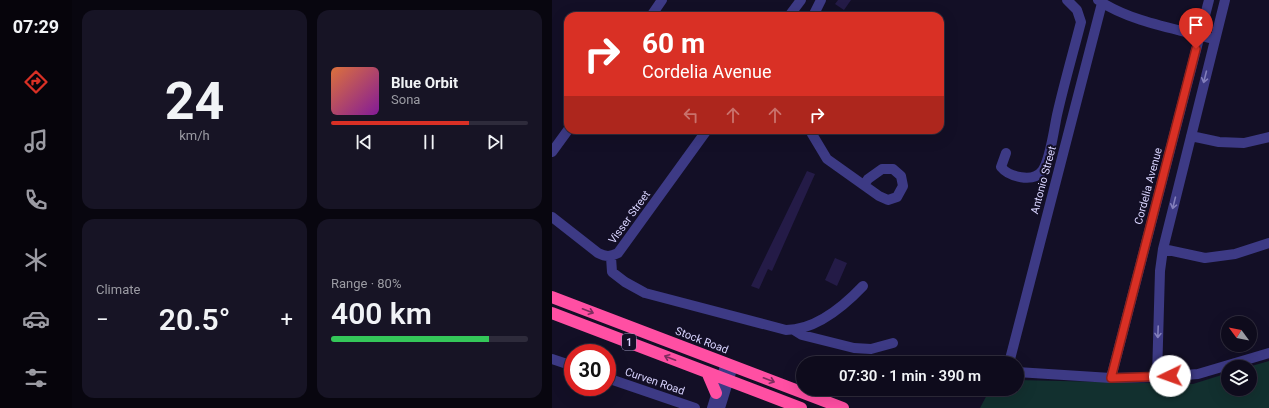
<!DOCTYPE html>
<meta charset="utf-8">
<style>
:root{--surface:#0e0b1c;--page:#171425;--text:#f1f3f6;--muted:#9b9ba3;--line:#2e2b3b;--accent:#d93025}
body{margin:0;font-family:Roboto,sans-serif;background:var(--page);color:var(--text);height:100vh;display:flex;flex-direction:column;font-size:15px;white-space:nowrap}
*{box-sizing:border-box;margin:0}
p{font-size:13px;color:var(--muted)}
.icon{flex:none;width:22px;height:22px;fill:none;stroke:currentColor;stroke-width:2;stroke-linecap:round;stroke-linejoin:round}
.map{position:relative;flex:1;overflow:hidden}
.panel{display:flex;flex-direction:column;gap:10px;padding:10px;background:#08060f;width:480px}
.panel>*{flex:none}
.guide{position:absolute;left:12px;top:12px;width:380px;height:122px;border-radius:12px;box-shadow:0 4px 16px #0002,0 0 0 1px var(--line);background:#d93025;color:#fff;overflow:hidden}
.needle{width:26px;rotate:302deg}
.tools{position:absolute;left:669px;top:316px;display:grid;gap:8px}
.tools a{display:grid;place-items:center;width:36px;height:36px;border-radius:50%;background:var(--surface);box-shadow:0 4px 16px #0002,0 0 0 1px var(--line);font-size:20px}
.speed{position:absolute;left:12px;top:344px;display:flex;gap:8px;font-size:20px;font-weight:700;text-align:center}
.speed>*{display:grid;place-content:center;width:52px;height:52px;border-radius:50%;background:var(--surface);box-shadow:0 4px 16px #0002,0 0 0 1px var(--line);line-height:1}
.speed .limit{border:6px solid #d22;background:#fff;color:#111}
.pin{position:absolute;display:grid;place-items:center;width:34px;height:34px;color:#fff;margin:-41px -17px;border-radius:50% 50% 50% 0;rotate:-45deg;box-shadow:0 0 4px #0007}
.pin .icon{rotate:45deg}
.me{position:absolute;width:44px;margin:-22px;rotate:267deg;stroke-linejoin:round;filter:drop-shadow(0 0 3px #0008)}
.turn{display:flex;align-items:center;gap:14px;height:84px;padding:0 12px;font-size:18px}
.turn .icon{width:52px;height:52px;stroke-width:2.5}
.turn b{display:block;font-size:28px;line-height:34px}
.lanes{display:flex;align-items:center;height:38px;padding:0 12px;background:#0003;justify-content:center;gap:20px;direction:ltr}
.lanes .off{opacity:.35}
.big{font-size:30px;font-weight:600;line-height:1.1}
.panel .card{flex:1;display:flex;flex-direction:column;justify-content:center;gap:6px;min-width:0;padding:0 14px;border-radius:12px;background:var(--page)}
.panel .dial{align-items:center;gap:0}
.dial b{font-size:52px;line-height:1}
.song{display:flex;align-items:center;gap:12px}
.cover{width:48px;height:48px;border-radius:6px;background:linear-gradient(135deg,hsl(20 70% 55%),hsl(290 70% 35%))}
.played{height:4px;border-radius:2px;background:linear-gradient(90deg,var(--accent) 70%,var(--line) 70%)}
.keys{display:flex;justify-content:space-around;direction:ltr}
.heat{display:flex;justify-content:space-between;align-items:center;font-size:22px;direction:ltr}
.charge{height:6px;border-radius:3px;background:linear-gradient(90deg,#34c759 80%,var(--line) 0)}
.panel .tiles{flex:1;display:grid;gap:10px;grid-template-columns:repeat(2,1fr)}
.trip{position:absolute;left:244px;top:356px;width:228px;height:40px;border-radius:20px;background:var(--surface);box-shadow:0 4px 16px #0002,0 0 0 1px var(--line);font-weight:600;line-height:40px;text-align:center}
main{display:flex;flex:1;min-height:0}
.dock{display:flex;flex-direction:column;width:72px;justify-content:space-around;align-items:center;background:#06040b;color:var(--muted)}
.dock .icon{width:28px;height:28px}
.dock .on{color:var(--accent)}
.dock b{font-size:18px;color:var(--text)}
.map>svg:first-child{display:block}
.green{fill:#12302f}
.building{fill:#241b47}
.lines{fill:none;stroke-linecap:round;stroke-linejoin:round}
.minor{stroke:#3d3a85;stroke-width:10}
.highway{stroke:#ff4fa3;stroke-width:12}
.oneway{stroke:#837fbc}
.oneway2{stroke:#7d2c5e}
.route-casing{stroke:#8d1f18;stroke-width:10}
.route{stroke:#d93025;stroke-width:7}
.labels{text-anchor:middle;stroke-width:4;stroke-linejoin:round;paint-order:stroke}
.shield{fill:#130f26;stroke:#9e99be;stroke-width:1}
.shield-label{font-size:10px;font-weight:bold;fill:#d9d4ff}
.street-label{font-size:11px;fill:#d9d4ff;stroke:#130f26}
</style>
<main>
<nav class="dock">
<b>07:29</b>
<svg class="icon on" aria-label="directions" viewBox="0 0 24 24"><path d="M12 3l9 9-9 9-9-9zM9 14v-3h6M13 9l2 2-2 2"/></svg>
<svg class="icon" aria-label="music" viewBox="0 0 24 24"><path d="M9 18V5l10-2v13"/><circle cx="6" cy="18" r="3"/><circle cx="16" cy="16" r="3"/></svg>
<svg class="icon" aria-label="phone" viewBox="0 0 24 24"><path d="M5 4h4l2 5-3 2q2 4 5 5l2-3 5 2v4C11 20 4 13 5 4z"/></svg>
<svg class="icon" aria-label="climate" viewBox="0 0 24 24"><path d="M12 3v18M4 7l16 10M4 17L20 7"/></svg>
<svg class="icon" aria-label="car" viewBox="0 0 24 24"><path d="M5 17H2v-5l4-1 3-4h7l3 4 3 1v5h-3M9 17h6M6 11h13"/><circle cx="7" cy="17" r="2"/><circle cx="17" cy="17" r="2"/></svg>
<svg class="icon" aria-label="filters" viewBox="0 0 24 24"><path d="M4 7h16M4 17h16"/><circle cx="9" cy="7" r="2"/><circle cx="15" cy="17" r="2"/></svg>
</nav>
<section class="panel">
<div class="tiles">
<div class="card dial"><b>24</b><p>km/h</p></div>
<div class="card">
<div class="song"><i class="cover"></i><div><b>Blue Orbit</b><p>Sona</p></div></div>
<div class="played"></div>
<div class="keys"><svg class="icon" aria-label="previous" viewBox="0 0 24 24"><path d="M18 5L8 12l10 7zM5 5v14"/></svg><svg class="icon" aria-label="pause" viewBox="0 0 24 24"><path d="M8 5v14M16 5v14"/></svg><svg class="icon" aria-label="next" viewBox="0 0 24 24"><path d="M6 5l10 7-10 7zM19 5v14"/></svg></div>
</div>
<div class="card"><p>Climate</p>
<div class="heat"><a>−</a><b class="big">20.5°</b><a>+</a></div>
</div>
<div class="card"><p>Range · 80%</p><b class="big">400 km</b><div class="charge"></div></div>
</div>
</section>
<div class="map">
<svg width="717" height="408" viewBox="0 0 717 408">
<rect width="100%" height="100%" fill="#130f26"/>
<path class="green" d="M717,361V408H428L437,391L440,389H465V380L641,384L676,373V389H698V367H696Z"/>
<path class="building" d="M286,0H299L292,10L283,4Z
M255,171L263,174L220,271L216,269L207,289L199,286Z
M283,258L295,263L285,286L273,280Z"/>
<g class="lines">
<path class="minor" d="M546,0C578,22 625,29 662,39
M99,16L110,0
M237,16L249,0
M261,16L269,0
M259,130L260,134L275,159L327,196L336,200L345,197L351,186L349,176L341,169H330L316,179L312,185
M639,136L667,142L692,143L717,137
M0,152L16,130
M454,153L449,167C457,177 481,183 490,171C498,161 502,129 505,115C512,84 521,53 529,22L525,10L515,0
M0,217L46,253C54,257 58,257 66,253L155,130
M611,249L653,258L683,254L717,243
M59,257L60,272L73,282L93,293L234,330C263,330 292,306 311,286
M242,330L250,335L302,348L319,349L341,343
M0,359L21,366
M457,363L550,3
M465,372L559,378L605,377L646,374L717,353
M605,377L608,271L611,249L673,0
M55,378L143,408
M559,378L657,0
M160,408L174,363
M168,408L181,366"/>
<path class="highway" d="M0,297L291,408
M0,313L249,408
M155,372L164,393"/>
</g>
<defs><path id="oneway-shaft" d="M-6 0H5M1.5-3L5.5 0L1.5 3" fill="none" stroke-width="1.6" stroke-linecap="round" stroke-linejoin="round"/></defs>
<g class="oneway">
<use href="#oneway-shaft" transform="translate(653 77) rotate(104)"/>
<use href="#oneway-shaft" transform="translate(622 203) rotate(104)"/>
<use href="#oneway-shaft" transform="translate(606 332) rotate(92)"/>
</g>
<g class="oneway2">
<use href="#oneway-shaft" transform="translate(36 311) rotate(21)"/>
<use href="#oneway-shaft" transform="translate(118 358) rotate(-159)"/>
<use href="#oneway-shaft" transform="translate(217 380) rotate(21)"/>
</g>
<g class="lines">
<defs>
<path id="route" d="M618,376L559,378L644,49"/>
</defs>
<use href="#route" class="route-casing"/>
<use href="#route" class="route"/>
</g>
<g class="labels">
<rect class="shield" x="70" y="334" width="14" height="16" rx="3"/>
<g class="shield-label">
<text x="77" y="346">1</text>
</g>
<g class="street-label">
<text transform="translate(491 180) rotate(-75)" y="4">Antonio Street</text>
<text transform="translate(596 186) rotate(-75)" y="4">Cordelia Avenue</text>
<text transform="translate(77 217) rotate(-54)" y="4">Visser Street</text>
<text transform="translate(150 340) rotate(21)" y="4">Stock Road</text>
<text transform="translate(103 381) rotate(19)" y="4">Curven Road</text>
</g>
</g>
</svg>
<div class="tools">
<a><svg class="needle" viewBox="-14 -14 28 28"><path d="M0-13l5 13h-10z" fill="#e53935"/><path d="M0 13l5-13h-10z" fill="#9b9ba3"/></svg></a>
<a><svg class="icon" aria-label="layers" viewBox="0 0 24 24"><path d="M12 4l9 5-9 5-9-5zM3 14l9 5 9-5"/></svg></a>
</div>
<div class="speed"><div class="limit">30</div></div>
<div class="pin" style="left:644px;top:49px;background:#d93025"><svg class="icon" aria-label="arrive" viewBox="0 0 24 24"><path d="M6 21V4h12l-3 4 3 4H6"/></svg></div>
<svg class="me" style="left:618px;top:376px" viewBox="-20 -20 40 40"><circle r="19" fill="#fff"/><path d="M0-13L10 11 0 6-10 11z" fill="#d93025"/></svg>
<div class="trip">07:30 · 1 min · 390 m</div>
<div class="guide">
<div class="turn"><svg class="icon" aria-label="right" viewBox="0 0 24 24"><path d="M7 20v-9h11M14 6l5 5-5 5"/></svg><div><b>60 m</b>Cordelia Avenue</div></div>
<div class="lanes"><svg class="icon off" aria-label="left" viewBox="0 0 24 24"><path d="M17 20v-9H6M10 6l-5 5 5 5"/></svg><svg class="icon off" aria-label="ahead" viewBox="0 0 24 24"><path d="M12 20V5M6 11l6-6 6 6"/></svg><svg class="icon off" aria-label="ahead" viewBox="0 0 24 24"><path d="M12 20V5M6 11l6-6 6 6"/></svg><svg class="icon" aria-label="right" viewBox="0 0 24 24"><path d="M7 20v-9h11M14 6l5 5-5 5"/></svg></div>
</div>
</div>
</main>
